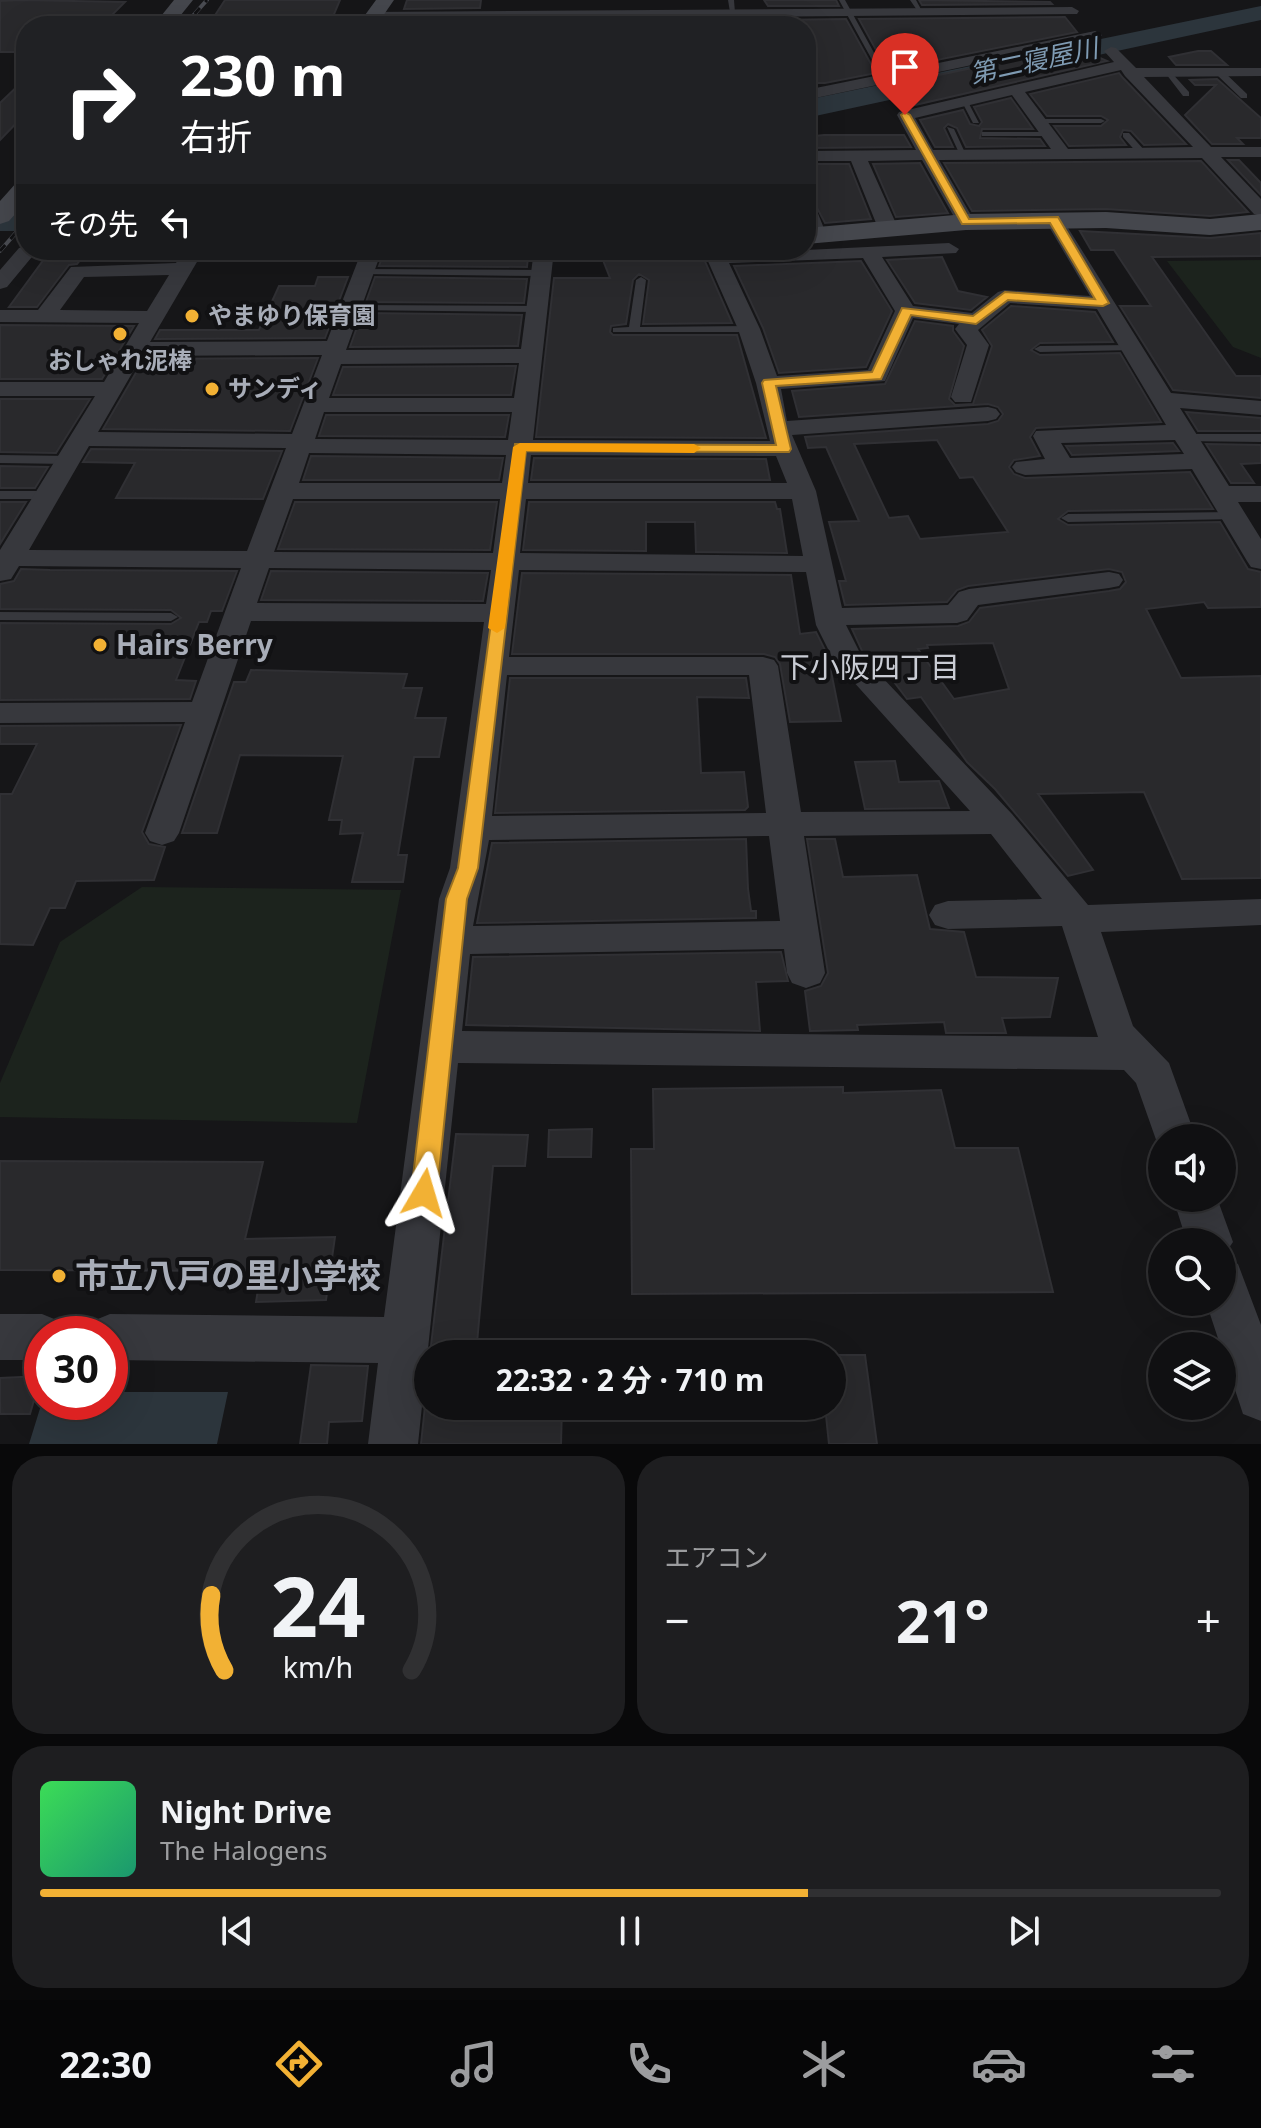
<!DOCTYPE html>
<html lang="ja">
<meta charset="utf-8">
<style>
:root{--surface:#101012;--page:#1e1e20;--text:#f1f3f6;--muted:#9c9d9f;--line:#303032;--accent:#f2b134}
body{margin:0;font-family:"Noto Sans","Noto Sans JP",sans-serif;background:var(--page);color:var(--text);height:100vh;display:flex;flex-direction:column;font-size:30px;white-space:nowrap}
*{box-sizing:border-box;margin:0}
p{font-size:26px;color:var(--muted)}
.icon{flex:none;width:44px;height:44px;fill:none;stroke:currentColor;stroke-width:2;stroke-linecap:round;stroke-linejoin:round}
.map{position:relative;height:1444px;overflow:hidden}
.details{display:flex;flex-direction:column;gap:12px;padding:12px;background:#09090a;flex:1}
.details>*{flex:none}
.top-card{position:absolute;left:16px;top:16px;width:800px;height:244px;border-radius:32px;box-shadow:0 8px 32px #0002,0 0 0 2px var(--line);background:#202124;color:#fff;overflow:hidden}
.controls{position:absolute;left:1148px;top:1124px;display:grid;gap:16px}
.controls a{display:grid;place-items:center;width:88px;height:88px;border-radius:50%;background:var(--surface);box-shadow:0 8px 32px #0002,0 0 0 2px var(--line);font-size:40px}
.speed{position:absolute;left:24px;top:1316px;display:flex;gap:16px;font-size:40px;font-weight:700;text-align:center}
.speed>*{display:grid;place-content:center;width:104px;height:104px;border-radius:50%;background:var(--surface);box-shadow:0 8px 32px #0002,0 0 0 2px var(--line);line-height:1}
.speed .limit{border:12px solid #d22;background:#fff;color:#111}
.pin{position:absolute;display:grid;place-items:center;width:68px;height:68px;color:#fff;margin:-82px -34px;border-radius:50% 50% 50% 0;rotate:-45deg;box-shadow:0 0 8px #0007}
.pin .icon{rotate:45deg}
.me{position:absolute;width:88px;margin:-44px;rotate:7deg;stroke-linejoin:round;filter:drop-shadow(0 0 6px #0008)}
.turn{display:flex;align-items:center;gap:28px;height:168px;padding:0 32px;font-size:36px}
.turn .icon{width:104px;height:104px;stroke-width:2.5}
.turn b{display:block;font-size:56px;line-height:68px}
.then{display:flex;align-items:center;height:76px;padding:0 32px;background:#0003;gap:16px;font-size:30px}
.big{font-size:60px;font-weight:700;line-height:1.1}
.details .card{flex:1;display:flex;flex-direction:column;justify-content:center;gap:12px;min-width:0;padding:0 28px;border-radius:32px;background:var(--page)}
.details .dial{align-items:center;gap:0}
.dial svg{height:208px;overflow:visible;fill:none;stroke:var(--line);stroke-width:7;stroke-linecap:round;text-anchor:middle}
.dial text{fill:var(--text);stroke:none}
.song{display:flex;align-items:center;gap:24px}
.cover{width:96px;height:96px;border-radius:12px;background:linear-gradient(135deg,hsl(130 70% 55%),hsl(160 70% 35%))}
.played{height:8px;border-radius:4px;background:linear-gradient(90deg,var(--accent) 65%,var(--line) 65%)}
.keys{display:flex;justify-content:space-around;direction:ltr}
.heat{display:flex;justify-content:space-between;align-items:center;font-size:44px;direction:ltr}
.details .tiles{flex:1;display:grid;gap:12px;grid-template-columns:1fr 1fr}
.card:last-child{grid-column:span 2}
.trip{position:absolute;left:414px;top:1340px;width:432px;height:80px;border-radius:40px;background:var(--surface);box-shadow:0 8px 32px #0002,0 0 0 2px var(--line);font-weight:700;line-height:80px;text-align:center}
.tabs{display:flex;height:128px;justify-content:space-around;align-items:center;background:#060607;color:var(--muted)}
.tabs .icon{width:56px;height:56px}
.tabs .on{color:var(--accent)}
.tabs b{font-size:36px;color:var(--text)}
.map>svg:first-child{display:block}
.green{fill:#1c231d}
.water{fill:#2c353c}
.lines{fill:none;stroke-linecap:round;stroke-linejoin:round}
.river{fill:#2c353c;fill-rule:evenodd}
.building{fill:#29292c;stroke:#303034;stroke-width:2;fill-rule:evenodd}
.lane{fill:#37383d;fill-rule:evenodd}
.street{fill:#37383d;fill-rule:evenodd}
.secondary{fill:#45474d;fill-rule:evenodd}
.rail-casing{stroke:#4a4c52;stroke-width:4}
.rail{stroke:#111113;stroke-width:3;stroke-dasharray:8;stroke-linecap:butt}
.route{fill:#f2b134;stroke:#9d7322;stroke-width:2}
.slow{fill:#f59e0b}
.poi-dot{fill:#f2b134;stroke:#111113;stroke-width:3}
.labels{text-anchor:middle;stroke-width:8;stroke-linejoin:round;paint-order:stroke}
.far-poi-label{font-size:24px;font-weight:bold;fill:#a8adb8;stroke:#111113;text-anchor:start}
.far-water-label{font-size:26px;font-style:italic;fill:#7f9bb3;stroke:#111113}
.poi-label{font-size:28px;font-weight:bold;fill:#a8adb8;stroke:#111113;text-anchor:start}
.neighbourhood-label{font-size:30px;fill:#c9ccd4;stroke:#111113}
.near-poi-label{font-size:34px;font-weight:bold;fill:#a8adb8;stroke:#111113;text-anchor:start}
</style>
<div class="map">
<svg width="1261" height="1444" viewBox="0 0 1261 1444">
<rect width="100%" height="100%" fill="#161618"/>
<path class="green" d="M1261,260V358L1233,347L1167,261Z
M142,887L401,890L357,1123L0,1117V1083L60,942Z"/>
<path class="water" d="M110,1392H228L217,1444H29L42,1402H110Z"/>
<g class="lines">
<path class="river" d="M1261,6V20L806,118V100Z
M0,211H26V231H0Z"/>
</g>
<path class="building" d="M225,0H340L329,26H208Z
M407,0H481L480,8L404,9Z
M764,0H836L839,6H768Z
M919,0L1050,2L1052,4L922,5Z
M0,1L22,0L125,2L101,26H26V52H0Z
M1065,17L1077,32L887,70L859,19Z
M846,19L876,73L825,83H806V24L778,25L775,20Z
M1088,44L1100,58L1107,61L906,107L891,85Z
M1198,51H1211L1227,65H1176L1169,57Z
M1119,73L1123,78L1186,144L1144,145L1131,131L1123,130L1120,137L1126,145L1069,146L1054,126H1101L1108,120L1101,116H1047L1030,94Z
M26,78V113L0,140V103Z
M1217,79L1261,118V138H1237L1243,144H1212L1185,115L1216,85H1195L1190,80Z
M1011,98L1033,129H982L980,138L1040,139L1045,146L966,147L957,128L948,124L944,128L953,147H935L920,120L963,110L970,124L979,126L982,122L974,107Z
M824,135H904L911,147L807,148L806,137Z
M1228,160H1239L1261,183V195Z
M1201,161L1248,212L1210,216L1106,209L972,211L944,163Z
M920,163L948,213L896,217L873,164Z
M814,164H849L871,219L825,223L806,187V166Z
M1080,231L1210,238L1261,233V256L1152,257L1236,376H1261V398L1173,390L1120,306H1151L1114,250H1091Z
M88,250L77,264L69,265L37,307H9L50,251Z
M385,250H528V257L527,267L379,266Z
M599,250H700L732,323L643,324L649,280L639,274L633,280L626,324L611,326L610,332L613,335H737L766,438L536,437L554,278H610Z
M942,257L958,291L987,297L971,310L915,303L887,260Z
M861,261L892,311L866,367L779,373L763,328L734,266Z
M318,277H348L325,338L155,339L160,330H259L279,286H315Z
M375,277L527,279L524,303L366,302Z
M1011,306L1095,312L1113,342L1040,343L1031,350L1040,355L1120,353L1161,422L1036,428L1030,437L1040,456L1014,460L1009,467L1014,474L1025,478L1190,472L1213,509L1068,511L1058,519L1068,525L1220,522L1248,569L1261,572V607L1208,608L1204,602L1146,609L1181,678L1261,676V878L1182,879L1144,792L1038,794L1093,870L1068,876L995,789L967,762L921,697L907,699L872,653H863L852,629L958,626L969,622L980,608L1109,591L1120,589L1126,582L1122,572L1109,569L968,586L957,590L947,602L845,605L839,581H846L829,522L859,521L826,447L808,448L805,437L988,424L998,421L1003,414L998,407L988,404L799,417L792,391L885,384L915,321L953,326V331L964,346L949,399L955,405L973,404L992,346L982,330ZM937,440L960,478L973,477L1008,532L920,539L908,516L889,518L854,444ZM993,643L1009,689L954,699L918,649L928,648L927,645Z
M362,313L522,315L518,346L350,347Z
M0,325L134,326L102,379H0Z
M318,358L290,431L103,429L144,359Z
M516,366L511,395H333L343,367Z
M0,399H90L56,453L0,452Z
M1186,412L1261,418V431H1198Z
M326,415H509L505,437L319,436Z
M1173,443L1179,451L1072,455L1066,446Z
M1206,444L1261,445V463L1241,464L1254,483H1231Z
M91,449L282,451L263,499L116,498L135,463L83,462Z
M311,456L503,458L499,480H303Z
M534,458L766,459L770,480H531Z
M0,466L48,467L35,488H0Z
M0,502H26L0,544Z
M295,502H497L490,550L278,549Z
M529,502H775L777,509H780L787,553L696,552L695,522H646V551L523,550Z
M21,569L50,570L237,571L222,611H211L207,622H199L176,680L196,681L190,699L0,700V623L171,624L181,618L171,610L0,609V584L14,581Z
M271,571L488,573L483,601L261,600Z
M522,573L791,575L800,634L816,632L828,656L841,721L790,722L780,664L775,657L764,654H512Z
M251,670L407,674L403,688H422L415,718H446L439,757H414L398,855H407L403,882H352L363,833L340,834L342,820H329L343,756L240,755L217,833H182L234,682H246Z
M510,678H746L749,698L697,697L701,773L744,772L748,807L745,810L495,813Z
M181,725L142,832L149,844L165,847L154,880L76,881L65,908H50L33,945L0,944V794H12L37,744H0V726Z
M895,761L899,782L939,781L949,808L865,809L855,762Z
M746,839L748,889L751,911H756V918L477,923L492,843Z
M807,839H835L843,877L917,875L930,929L964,932L976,977L1058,978L1050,1017L1002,1018L1006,1033H946L944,1022L857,1025L858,1030L810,1031L805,991L821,986L828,973Z
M781,952L788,981L756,982L760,1031L466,1025L473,957Z
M843,1087V1093L941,1090L955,1148H1018L1053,1292L632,1294L631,1149H654L653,1089Z
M592,1129L591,1157H548L549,1130Z
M456,1134L528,1135L525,1166H493L476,1354H430Z
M0,1161L263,1162L245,1239L335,1237L326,1300L256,1302L261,1271L0,1270Z
M832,1355H865L877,1444H829L825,1406H832Z
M311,1365L368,1366L362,1421L329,1422L327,1444H300Z
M41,1376L30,1414H0V1378Z
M425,1406H562L561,1444H421Z"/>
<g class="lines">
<path class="lane" d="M728,0H734L735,13L730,12Z
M839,0H845L889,80L882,78Z
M910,0H916L923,13H919Z
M1163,70H1169L1189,92V96H1183Z
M1216,70H1222L1247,94V98H1241L1216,74Z
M961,100H967L979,123H973Z
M1039,119H1101L1105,121L1101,123H1036Z
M947,127L954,129L967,157L960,155Z
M985,132H1048L1052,134L1048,136H982V132Z
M1123,133H1129L1145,151V155H1139L1123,137Z
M364,269L541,270L546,273L541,276L360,274L359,272Z
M641,277L646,280L640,327L749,326L754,329L749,332H613V328L629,327L636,280Z
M351,305L537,306L542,309L537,312L347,310V306Z
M1130,345L1136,348L1134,350L1040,352L1034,349L1040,346Z
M1185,434H1261V442L1181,441V435Z
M0,455L69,456L75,460L69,464L0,463Z
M0,491H48L55,495L48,499H0Z
M1234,512L1241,516L1239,519L1068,522L1061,518L1068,514Z
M0,612L171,613L178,617L171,621L0,620Z"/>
<path class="street" d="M1072,7L1079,11L1077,14L371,20L364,16L371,12Z
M1095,31L1102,35L1100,38L806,100V90Z
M1111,47L1116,48L1136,68H1261V76L1144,77L1211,147H1261V157H1221L1261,199V216L1254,214L1202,158L939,160L975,222L966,228L957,222L922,160L868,161L898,228L888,234L878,228L851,161H806V151L916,150L897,115L899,112L1114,62L1104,51ZM1121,70L1125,76L1193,147L1068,149L1025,92ZM1012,95L1051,149L933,150L915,118Z
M806,200L815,206L827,236L824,240H810L807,236Z
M1054,214L1063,220L1171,393L1261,401V415L1180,408L1229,486H1261V502H1238L1261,539V569L1251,567L1247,561L1192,469L1025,475L1016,472L1012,467L1016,462L1045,459L1033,436L1036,431L1166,425L1097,309L1010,303L978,330L989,345L971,402H955L951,397L967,345L955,329L959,324L913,318L885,381L781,389L787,421L988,407L996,409L1000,414L996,419L988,421L792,435L816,491L842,608L948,605L959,592L969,589L1109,572L1119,574L1123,580L1119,586L1109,588L978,605L967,620L957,623L846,625L861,655L1012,814L1088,905L1261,899V925L1101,932L1133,1026L1169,1063L1196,1138H1162L1160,1151L1136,1083L1124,1070L458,1063L418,1444H368L378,1363L110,1360V1334H87L93,1321L110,1314L384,1317L439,899L450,868L484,622L251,621L179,833L174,841L162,845L150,841L145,833L185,722L0,723V703L192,702L241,568L19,566L11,579L0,581V550L95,396H0V382H104L139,323L0,322V310H38L71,267L176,263L184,250H204L150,342L327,341L362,250H382L346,350L521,349L534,250H554L533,440L770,441L756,383L738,329L703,250H806L949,243L959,249L956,253L882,257L913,306L972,313L998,292L1005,290L1090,296L1045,220ZM863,258L895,311L868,370L777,376L760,329L729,263ZM169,275L147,311L60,310L84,277ZM322,355L292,434L98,432L142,356ZM519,363L514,398H329L341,364ZM324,412H512L508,440L315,439ZM1175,440L1184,454L1070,458L1061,443ZM89,446L286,448L247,551L29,550ZM309,453L506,455L502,483H299ZM531,455L776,456L787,483H528ZM293,499H500L493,553L274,552ZM526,499H792L803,556L520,553ZM269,568L491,570L486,604L257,603ZM519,570L806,572L816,625L833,659L970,811L801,812L778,666L774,660L763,657H509ZM507,675H749L766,813L492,816ZM991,834L1042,899L948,901L935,905L929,915L935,925L948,929L1062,926L1098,1037L462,1031L470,954L784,949L787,973L792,983L806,988L820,983L825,973L804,836ZM769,836L780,921L473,926L489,840Z
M26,246V250L36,252L7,287L0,289V270L19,248Z
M1173,1198H1217L1233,1242L1222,1258L1238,1264L1261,1325V1421L1243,1414L1206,1302H1222V1242H1187Z
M0,1314H42L59,1321L65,1334H42V1360H0Z"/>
<path class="secondary" d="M174,0H193L172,26H153Z
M376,0H394L376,26H357Z
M26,180V202L9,221L0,224V201L17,182Z
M1106,212L1210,219L1261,214V230L1210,235L1106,228L966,230L806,244V228L966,214Z"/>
<defs>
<path id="rail" d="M184,26L207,0
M0,251L26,221"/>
</defs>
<use href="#rail" class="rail-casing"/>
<use href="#rail" class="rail"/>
</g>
<path class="route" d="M905,112L910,115L969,219L1058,217L1109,303L1103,306L1008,300L976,324L911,315L881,379L776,386L791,449L789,452L526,451L478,868L467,899L437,1193L433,1201L424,1204L415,1201L411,1193L446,899L458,868L515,444L776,445L762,383L764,380L872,372L902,308L973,316L1005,292L1095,299L1050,223L962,224L901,115Z"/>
<path class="slow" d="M520,443L694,444L701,448L694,453L526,451L505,628L497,633L488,628L513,447Z"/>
<g class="poi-dot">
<circle cx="192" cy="316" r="8"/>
<circle cx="120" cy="334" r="8"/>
<circle cx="212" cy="389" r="8"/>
<circle cx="100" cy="645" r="8"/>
<circle cx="59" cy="1276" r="8"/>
</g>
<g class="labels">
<g class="far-poi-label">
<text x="208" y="324">やまゆり保育園</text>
<text x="120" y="369" text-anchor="middle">おしゃれ泥棒</text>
<text x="228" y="397">サンディ</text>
</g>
<g class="far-water-label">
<text transform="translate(1034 61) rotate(-12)" y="9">第二寝屋川</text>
</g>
<g class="poi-label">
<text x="116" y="655">Hairs Berry</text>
</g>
<g class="neighbourhood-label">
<text x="870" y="678">下小阪四丁目</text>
</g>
<g class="near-poi-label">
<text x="75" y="1288">市立八戸の里小学校</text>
</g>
</g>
</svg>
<div class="controls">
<a><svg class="icon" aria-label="sound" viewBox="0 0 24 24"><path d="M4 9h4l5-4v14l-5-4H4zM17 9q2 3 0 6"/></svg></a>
<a><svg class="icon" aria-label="search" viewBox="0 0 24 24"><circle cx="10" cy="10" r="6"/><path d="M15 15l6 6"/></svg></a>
<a><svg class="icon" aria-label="layers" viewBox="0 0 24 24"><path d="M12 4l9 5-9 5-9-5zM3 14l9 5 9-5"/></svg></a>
</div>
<div class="speed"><div class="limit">30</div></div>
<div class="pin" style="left:905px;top:115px;background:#d93025"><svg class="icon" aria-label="arrive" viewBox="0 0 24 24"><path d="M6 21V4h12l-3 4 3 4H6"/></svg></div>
<svg class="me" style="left:424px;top:1193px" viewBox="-20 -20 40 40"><path d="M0-17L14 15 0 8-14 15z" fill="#f2b134" stroke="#fff" stroke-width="4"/></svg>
<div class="trip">22:32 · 2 分 · 710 m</div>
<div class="top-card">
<div class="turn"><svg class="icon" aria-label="right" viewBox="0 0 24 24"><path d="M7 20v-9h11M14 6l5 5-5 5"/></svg><div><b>230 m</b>右折</div></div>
<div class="then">その先<svg class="icon" aria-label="left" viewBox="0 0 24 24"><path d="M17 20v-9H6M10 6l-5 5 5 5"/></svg></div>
</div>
</div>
<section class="details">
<div class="tiles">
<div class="card dial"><svg viewBox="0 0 100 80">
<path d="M14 69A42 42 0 1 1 86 69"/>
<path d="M14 69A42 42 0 0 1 9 40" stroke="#f2b134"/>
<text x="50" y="56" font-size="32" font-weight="700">24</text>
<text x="50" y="72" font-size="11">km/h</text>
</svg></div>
<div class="card"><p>エアコン</p>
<div class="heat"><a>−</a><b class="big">21°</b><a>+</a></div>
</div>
<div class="card">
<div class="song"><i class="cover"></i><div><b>Night Drive</b><p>The Halogens</p></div></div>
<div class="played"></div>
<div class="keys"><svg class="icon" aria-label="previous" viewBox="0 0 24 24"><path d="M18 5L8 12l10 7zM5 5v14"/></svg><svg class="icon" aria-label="pause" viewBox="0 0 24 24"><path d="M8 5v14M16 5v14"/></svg><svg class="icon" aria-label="next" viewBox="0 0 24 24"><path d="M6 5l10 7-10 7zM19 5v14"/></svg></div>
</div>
</div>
</section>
<nav class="tabs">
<b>22:30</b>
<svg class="icon on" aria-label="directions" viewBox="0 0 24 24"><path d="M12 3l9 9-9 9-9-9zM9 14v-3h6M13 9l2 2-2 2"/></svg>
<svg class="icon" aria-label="music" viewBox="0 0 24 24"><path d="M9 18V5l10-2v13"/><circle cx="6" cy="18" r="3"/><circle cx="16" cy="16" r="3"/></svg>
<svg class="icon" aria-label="phone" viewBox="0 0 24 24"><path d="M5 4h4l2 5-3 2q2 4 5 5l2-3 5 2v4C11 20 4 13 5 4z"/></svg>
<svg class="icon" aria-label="climate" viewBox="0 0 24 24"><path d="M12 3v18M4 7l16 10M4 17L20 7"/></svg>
<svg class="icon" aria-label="car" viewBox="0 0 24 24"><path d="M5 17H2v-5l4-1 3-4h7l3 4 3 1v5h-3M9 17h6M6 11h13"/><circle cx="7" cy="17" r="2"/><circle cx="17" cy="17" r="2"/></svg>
<svg class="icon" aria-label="filters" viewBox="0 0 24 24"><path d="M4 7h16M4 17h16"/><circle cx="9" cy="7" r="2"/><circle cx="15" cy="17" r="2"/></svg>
</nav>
